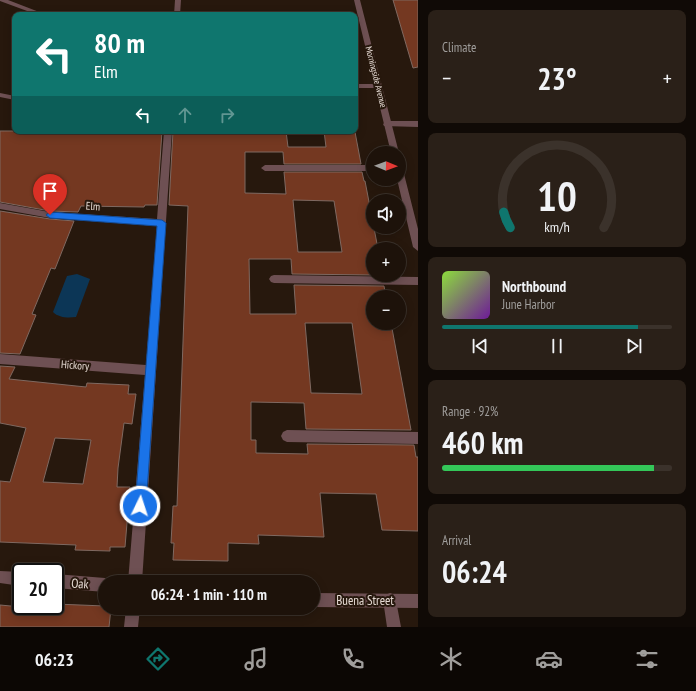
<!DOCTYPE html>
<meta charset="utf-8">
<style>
:root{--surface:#1d120a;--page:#2a2018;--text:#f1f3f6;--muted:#a09e9c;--line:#3b322b;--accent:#0f766e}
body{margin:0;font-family:"PT Sans Narrow",sans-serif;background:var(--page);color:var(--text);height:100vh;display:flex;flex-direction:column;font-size:15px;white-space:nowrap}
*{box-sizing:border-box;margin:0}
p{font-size:13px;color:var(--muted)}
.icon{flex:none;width:22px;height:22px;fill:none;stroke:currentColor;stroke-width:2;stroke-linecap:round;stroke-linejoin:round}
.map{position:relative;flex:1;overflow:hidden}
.side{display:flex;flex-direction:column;gap:10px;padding:10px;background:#100a06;width:278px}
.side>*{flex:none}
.top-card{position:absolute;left:12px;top:12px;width:346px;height:122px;border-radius:8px;box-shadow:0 2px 10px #0003,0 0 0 1px var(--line);background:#0f766e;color:#fff;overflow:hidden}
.needle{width:26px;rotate:91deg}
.fabs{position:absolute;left:366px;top:146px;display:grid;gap:8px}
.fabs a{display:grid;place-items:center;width:40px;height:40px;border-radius:50%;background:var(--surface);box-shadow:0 2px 10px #0003,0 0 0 1px var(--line);font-size:20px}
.speed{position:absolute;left:12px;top:563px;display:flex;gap:8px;font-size:20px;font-weight:700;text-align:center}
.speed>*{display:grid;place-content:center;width:52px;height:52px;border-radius:50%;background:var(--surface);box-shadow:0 2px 10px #0003,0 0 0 1px var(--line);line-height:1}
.speed .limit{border:2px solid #111;border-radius:6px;background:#fff;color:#111}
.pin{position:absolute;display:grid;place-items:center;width:34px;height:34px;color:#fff;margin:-41px -17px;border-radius:50% 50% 50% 0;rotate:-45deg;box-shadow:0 0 4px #0007}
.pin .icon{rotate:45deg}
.me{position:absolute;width:44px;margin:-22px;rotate:4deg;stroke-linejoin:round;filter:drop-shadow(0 0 3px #0008)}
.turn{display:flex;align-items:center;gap:14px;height:84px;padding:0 16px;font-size:18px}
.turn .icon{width:52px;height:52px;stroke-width:2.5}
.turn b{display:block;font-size:28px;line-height:34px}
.lanes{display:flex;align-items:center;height:38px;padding:0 16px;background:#0003;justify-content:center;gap:20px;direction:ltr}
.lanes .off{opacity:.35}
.big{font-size:30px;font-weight:600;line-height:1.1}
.side .card{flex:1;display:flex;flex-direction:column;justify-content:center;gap:6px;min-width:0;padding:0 14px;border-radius:8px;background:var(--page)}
.side .dial{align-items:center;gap:0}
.dial svg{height:104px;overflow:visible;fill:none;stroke:var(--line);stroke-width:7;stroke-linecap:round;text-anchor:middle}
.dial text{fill:var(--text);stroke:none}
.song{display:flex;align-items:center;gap:12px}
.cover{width:48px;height:48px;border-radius:6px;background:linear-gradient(135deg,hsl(90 70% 55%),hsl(280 70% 35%))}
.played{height:4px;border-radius:2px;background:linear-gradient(90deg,var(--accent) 85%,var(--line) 85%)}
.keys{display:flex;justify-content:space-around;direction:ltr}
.heat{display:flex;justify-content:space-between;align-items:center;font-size:22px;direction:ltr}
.charge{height:6px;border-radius:3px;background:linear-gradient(90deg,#34c759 92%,var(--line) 0)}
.trip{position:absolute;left:98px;top:575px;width:222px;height:40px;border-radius:20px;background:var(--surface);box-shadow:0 2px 10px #0003,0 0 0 1px var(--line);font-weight:600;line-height:40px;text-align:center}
.dock{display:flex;height:64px;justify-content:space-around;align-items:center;background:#0c0704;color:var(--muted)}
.dock .icon{width:28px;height:28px}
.dock .on{color:var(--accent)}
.dock b{font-size:18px;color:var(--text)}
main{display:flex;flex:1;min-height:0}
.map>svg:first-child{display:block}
.water{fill:#0c3656}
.building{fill:#743821;stroke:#7f6961;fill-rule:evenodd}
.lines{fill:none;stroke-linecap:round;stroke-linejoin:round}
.lane{fill:#6e5053;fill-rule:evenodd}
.street{fill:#6e5053;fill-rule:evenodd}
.route{fill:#1a73e8;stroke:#114b97}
.labels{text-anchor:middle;stroke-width:4;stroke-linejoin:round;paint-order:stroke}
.far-street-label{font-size:9px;fill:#e5dad3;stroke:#27180d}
.street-label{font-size:11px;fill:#e5dad3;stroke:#27180d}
.near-street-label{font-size:13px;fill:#e5dad3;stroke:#27180d}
</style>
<main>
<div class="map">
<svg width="418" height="627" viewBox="0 0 418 627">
<rect width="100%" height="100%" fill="#27180d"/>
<path class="water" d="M77,274L90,279L76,317C68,318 59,318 53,312L67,276Z"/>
<path class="building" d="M393,0H418V67L413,68Z
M0,131H162L157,205H145L144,207L81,206L78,212L50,211L0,202Z
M173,131H286L288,147H326L324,131L355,132L361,164H284L283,152H245V193L286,194L284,172H362L364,181H365L378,249H373V275L292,274L291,259H249L250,314H296L294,285L384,286L386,297H373V323H391L411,430L306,429L304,403L251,402V440H256V453L308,454L307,444L414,445L416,457H418V531L382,530L376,494L320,493L324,537L258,535L259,544L228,543V561L173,560L174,543H171L173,506H177L188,206L169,205ZM293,200L334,201L342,252H298ZM305,323H352L362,394L311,393Z
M0,211L50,219L74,221L55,269L51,268L32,314L36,315L20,354L0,353Z
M0,366L15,367L9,379L86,387L87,383L129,385L128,394H136L132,424L124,423L118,468L117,487H130L125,547H110V551L75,550L76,545L0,542V481L10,482L26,428L0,423ZM55,438L91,440L83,484L43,482Z
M55,604L105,606V608H111L109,627H0V605L54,610Z"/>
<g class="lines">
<path class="lane" d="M0,0H8L47,15H38L0,1Z
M175,0H181L180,15H174Z
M355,84H378L382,86L378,88H355Z
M0,93L15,96V100L0,97Z
M387,121H418V127L384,126L383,124Z
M164,131H172L142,582H128L145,375L0,364V354L146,365L157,226L50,218L0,209V203L50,212L157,219Z
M265,165H373V171H265L261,168Z
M274,275L418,277V285L274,283L271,282L269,279L271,276Z
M287,430L418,432V444L287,442L283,440L281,436L283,432Z
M0,571L21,572V586L0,583Z
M55,574L105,578L110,582H105V592L55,588Z
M390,593L395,595L401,627H387L383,600L385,595Z
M126,608H140L138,627H124Z"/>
<path class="street" d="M354,0H360L399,153H391Z
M399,167L403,170L418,229V251L413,247L397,179H399Z
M313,593L418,594V608L313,607Z"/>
</g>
<path class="route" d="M50,212L162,220L166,223L146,506L144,510L140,512L136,510L135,506L157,226L50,218L46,215Z"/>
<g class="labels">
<g class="far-street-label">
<text transform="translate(376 77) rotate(76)" y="3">Morningside Avenue</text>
</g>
<g class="street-label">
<text transform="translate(93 206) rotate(4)" y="4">Elm</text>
<text transform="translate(75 365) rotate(4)" y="4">Hickory</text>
</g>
<g class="near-street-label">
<text transform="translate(80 583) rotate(4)" y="5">Oak</text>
<text x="365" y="605">Buena Street</text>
</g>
</g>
</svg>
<div class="fabs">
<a><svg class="needle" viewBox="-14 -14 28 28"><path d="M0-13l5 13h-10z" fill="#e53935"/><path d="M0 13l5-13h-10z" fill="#a09e9c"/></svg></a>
<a><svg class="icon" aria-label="sound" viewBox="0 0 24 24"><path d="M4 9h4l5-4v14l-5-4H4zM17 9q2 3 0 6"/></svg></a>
<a>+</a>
<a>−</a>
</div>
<div class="speed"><div class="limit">20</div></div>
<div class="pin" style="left:50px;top:215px;background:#d93025"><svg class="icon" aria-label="arrive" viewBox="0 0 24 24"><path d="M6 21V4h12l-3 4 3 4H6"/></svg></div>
<svg class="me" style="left:140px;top:506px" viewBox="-20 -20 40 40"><circle r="17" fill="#1a73e8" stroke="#fff" stroke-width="3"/><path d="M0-11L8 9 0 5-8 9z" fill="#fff"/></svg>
<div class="trip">06:24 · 1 min · 110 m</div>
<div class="top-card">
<div class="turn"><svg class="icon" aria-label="left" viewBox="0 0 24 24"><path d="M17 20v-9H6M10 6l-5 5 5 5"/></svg><div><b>80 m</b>Elm</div></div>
<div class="lanes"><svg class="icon" aria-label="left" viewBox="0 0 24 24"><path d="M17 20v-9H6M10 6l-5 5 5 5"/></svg><svg class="icon off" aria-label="ahead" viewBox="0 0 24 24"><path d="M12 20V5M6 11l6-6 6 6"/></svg><svg class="icon off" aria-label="right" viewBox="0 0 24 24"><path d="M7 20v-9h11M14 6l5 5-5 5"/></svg></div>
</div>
</div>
<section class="side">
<div class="card"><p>Climate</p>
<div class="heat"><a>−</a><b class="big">23°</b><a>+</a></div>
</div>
<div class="card dial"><svg viewBox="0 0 100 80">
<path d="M14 69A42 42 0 1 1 86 69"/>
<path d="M14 69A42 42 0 0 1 9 57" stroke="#0f766e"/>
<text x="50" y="56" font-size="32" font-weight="700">10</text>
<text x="50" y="72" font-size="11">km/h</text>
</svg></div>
<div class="card">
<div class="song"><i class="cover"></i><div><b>Northbound</b><p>June Harbor</p></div></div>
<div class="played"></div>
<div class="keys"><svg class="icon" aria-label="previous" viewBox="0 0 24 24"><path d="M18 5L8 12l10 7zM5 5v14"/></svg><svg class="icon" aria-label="pause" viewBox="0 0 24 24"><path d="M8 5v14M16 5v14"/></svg><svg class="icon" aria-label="next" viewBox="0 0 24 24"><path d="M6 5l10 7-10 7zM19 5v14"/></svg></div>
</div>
<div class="card"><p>Range · 92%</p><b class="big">460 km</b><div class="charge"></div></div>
<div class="card"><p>Arrival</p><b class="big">06:24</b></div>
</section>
</main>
<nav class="dock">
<b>06:23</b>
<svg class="icon on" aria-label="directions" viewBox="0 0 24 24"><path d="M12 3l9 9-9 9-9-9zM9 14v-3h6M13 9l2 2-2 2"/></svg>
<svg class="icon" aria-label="music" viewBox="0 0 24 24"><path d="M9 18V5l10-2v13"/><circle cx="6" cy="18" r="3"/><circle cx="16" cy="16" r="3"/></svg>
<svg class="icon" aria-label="phone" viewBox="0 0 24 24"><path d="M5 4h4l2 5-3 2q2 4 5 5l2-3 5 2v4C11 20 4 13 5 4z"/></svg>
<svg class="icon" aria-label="climate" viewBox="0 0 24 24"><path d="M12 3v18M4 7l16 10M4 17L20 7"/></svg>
<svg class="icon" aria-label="car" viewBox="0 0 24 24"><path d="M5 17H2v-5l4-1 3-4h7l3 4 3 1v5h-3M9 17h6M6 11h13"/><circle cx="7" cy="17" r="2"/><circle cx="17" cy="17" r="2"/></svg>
<svg class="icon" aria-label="filters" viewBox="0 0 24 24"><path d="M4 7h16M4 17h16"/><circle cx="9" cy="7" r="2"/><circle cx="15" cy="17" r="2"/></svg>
</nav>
